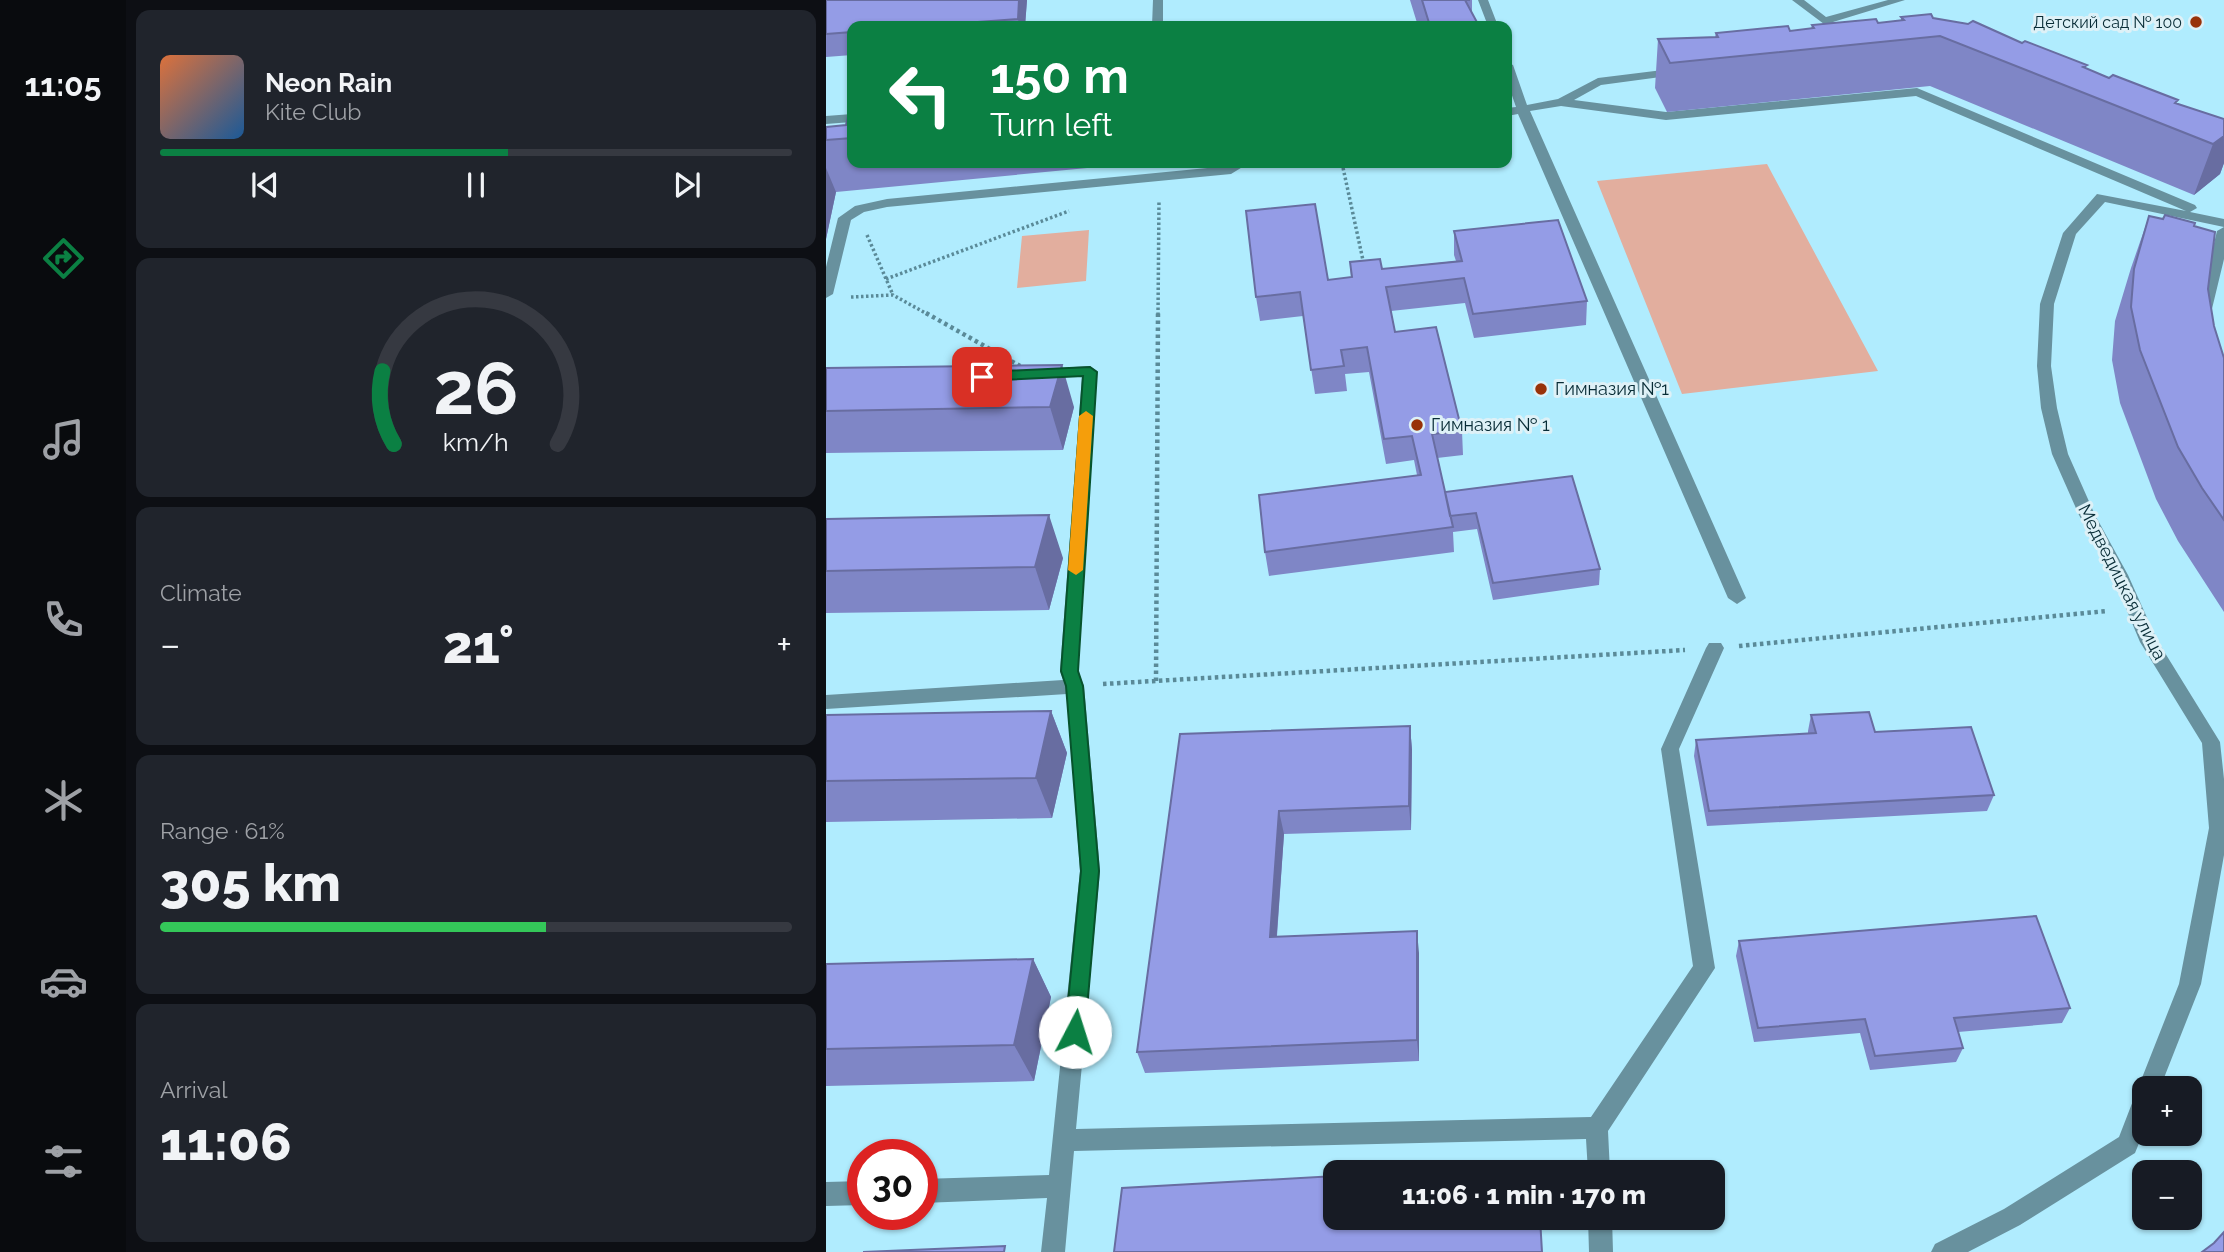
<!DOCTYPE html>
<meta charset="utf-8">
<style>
:root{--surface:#171b24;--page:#20242c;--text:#f1f3f6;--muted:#9ea1a6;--line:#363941;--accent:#0b8043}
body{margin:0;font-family:Raleway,sans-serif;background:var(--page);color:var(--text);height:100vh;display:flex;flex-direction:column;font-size:26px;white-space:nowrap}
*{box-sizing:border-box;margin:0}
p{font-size:23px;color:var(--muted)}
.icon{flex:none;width:38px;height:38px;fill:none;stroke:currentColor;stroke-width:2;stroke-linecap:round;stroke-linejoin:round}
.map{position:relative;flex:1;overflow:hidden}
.side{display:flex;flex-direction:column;gap:10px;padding:10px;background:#0d0f14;width:700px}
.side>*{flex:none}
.guide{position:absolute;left:21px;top:21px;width:665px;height:147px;border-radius:14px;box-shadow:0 2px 5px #0004;background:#0b8043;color:#fff;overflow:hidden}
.buttons{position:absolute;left:1306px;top:1076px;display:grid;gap:14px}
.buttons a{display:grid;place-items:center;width:70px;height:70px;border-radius:14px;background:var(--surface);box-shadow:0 2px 5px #0004;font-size:35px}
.speed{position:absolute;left:21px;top:1139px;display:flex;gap:14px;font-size:35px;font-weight:700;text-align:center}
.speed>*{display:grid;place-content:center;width:91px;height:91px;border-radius:50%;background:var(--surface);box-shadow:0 2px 5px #0004;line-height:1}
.speed .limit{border:10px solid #d22;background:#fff;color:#111}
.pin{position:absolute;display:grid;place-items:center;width:60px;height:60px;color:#fff;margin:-30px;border-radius:14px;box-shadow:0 4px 10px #0006}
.me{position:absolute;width:77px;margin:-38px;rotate:5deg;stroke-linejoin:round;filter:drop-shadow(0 0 5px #0008)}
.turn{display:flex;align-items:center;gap:24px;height:147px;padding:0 28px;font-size:32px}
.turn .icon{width:91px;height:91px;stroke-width:2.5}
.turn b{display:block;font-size:49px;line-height:60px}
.big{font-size:52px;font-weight:800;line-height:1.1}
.side .widget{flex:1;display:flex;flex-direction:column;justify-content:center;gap:10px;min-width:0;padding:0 24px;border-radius:14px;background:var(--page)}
.side .dial{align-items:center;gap:0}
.dial svg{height:182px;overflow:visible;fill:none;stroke:var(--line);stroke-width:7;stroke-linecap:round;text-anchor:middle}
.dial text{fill:var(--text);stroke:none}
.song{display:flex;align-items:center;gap:21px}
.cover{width:84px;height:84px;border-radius:10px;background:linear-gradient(135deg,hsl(20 70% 55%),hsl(210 70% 35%))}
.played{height:7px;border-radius:4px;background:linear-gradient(90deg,var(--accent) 55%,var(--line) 55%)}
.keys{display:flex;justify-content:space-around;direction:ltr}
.heat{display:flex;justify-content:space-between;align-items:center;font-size:38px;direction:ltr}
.charge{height:10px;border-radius:5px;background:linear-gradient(90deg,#34c759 61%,var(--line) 0)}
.trip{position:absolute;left:497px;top:1160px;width:402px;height:70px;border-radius:14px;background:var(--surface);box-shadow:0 2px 5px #0004;font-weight:800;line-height:70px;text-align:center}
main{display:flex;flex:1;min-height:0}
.menu{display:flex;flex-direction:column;width:126px;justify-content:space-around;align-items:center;background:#090b0e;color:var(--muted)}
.menu .icon{width:49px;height:49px}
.menu .selected{color:var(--accent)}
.menu b{font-size:32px;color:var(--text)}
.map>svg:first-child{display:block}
.green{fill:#e2ae9e}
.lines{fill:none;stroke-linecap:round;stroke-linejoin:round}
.path-far1{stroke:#5a8a98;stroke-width:3.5;stroke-dasharray:2.5 2.5;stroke-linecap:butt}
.path{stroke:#5a8a98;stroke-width:4.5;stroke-dasharray:3.5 3.5;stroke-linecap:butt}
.minor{fill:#68919e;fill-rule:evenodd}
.wall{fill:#7f86c6}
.shaded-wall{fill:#686da1}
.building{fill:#949ce6;stroke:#686da1;stroke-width:2}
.route{fill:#0b8043;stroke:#07532c;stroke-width:2}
.slow{fill:#f59e0b}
.poi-dot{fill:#983209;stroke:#def1f7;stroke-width:2.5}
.labels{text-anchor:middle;stroke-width:6;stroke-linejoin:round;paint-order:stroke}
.far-poi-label{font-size:16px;fill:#082c36;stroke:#def1f7;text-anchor:end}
.poi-label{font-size:18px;fill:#082c36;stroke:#def1f7;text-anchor:start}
.street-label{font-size:18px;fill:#082c36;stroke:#def1f7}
</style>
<main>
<nav class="menu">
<b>11:05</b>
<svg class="icon selected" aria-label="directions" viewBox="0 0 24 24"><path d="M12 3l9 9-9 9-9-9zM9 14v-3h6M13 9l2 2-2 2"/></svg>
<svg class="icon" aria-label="music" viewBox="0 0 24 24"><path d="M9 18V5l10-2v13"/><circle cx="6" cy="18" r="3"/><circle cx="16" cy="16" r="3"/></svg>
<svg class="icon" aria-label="phone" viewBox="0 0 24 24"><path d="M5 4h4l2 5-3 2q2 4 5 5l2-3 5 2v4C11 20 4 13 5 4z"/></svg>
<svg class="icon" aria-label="climate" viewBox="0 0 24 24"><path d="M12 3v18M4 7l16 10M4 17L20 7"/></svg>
<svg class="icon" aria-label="car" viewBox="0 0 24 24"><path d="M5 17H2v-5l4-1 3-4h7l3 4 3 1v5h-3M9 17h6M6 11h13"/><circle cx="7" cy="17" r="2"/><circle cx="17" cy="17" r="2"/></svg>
<svg class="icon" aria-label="filters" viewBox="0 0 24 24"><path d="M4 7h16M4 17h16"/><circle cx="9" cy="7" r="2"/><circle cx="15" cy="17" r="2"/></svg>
</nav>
<section class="side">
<div class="widget">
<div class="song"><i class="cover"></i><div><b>Neon Rain</b><p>Kite Club</p></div></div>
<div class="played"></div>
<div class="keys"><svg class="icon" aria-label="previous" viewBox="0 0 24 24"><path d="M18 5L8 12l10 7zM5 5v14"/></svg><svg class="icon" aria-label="pause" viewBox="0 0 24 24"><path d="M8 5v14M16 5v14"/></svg><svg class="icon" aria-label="next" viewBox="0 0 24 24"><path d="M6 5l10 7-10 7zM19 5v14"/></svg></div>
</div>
<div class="widget dial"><svg viewBox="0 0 100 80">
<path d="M14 69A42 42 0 1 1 86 69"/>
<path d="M14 69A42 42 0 0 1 9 37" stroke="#0b8043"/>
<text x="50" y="56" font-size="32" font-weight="700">26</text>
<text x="50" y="72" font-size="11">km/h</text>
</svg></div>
<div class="widget"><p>Climate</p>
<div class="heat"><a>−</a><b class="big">21°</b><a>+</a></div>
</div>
<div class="widget"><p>Range · 61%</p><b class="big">305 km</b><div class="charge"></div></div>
<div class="widget"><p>Arrival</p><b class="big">11:06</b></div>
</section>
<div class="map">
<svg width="1398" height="1252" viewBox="0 0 1398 1252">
<rect width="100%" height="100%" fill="#b0ecfe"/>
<path class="green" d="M941,164L1052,371L856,394L771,181Z
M263,230L260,281L191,288L196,236Z"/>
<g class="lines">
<path class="path-far1" d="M516,163L538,265
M41,235L67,295
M60,279L243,211
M25,297L67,295L103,315
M332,315L333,200"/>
<path class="path" d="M100,313L194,366
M913,646L1281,611
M330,681L332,313
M277,684L859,650"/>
<path class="minor" d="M327,0H337V26H326Z
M652,0H662L672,26H662Z
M966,0H978L1000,17L1062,0H1079L1007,22L1024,36L1018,39Z
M681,62L687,65L701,105L732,99L772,78L853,68L857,70V74L775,85L748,100L840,112L1091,88L1369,205L1371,208L1364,212L1398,219V259L1384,317L1377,321L1370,317L1391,231L1398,227L1279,202L1250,234L1228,304L1225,366L1231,408L1242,454L1269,515L1302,575L1331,640L1394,742L1398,779V855L1375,984L1334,1088H1318V1131L1309,1153L1194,1225L1142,1252H1105L1109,1244L1178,1209L1293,1137L1310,1093L1314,1092L1312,1088L1353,984L1383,828L1376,743L1314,642L1286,575L1253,515L1226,454L1215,408L1211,366L1214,304L1237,233L1271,194L1360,211L1090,96L840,120L735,106L704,111L920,598L911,604L902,598L692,114L681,116V108L690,107L681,81Z
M26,114V122L0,124V116Z
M408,163H423L405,174L61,207L38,212L25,220L7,294L0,298V267L12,218L29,206L61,199L402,166Z
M264,366L271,371L252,671L258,686L274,871L250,1129L765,1117L867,966L835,749L880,648L883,643H895L898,648L853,749L889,968L782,1131L784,1172H762L760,1139L248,1151L239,1252H215L221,1198L96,1203V1179L223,1175L254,871L241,694L0,709V695L237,680L234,671L256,376L215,379L208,374L215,369Z
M37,1181V1205L0,1206V1182Z
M762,1218H786L787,1252H763Z"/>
</g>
<path class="wall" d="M0,0H201L199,26H26V55L0,57Z
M584,0H646V14L653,26H592Z
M1075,17L1107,18L1196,43L1261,65L1259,68L1351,104L1398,119V163L1394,174L1368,195L1104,86L841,112L829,88L832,39L889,37L890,33L964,31L985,29L986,25L1052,23L1075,21Z
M26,138V163H314L10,192L0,239V140Z
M1323,216L1368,227L1382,289L1388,326L1398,358V612L1352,541L1330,499L1294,403L1286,360L1289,321L1305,268Z
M628,231L761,301L760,325L648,338L639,303L565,311L569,332L636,431L637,455L611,458L619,492L774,569L773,585L667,600L651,529L627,532L628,552L443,576L439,552L591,475L588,460L560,464L543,372L519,374L521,391L489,394L477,316L434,321L430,297L502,280L525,277L524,262L556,269L630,261L628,255Z
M0,368L248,407L237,450L0,453Z
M0,519L237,558L223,610L0,613Z
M225,711L241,753L226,818L0,822V715Z
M985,715L1049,732L1168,795L1161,811L881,826L868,756L870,740L982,734V731Z
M584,726L586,750L585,830L458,834L451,936L593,953V1061L319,1073L311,1052L354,734Z
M913,941L1244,1008L1236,1023L1132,1032L1137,1048L1130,1062L1044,1070L1034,1033L928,1042L910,956Z
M207,959L225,997L208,1081L0,1086V964Z"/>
<path class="shaded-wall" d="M193,0H201L199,26H193L192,19Z
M1398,136V163L1394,174L1368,195L1387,144Z
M0,168L10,192L0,239Z
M236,365L248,407L237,450L224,407Z
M223,515L237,558L223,610L209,567Z
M225,711L241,753L226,818L210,778Z
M584,726L586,750L585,830L583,806Z
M453,811L458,834L449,959L444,937Z
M591,931L593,953V1061L591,1040Z
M207,959L225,997L208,1081L188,1045Z"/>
<path class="building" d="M0,0H193L192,19L98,26H26V32L0,34Z
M596,0H644H639L653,26H604Z
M1105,14L1107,18L1142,24L1147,21L1196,43L1199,41L1261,65L1257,67L1283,78L1287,75L1352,100L1349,103L1398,119V136L1387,144L1114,36L844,63L832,39L892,37L890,33L962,26L964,31L988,28L986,25L1050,19L1052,23L1078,20L1075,17Z
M23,112H26V138L0,140V127L20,125Z
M489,204L502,280L526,277L524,262L554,259L556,269L636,261L628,231L732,220L761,301L647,314L638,278L560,287L569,332L610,327L636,431L606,434L627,527L439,552L433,495L595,475L586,436L558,439L541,347L515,350L518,366L485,370L474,292L430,297L420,211Z
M1339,215L1369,223L1368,226L1389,232L1382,289L1388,326L1398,358V520L1376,488L1352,447L1314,350L1305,307L1308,269L1323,216L1337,219Z
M236,365L224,407L0,411V368Z
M746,476L774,569L667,583L650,513L624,516L619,492Z
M223,515L209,567L0,571V519Z
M225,711L210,778L0,781V715Z
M1043,712L1049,732L1145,727L1168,795L883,811L870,740L990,733L985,715Z
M584,726L583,806L453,811L444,937L591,931V1040L311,1052L354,734Z
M1210,916L1244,1008L1128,1018L1137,1048L1049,1056L1039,1019L932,1028L913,941Z
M207,959L188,1045L0,1049V964Z
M710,1165L711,1172H573Z
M509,1176V1218H714L716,1252H288L296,1188Z
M1398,1232V1252H1376L1388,1243Z
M179,1246L178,1252H37Z"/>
<path class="route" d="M264,367L271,372L252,671L257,686L273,871L259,1032L256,1039L249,1041L242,1039L239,1032L255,871L240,686L235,671L257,376L156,381L149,377L156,372Z"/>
<path class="slow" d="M260,411L267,416L257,570L250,575L242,570L253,416Z"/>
<g class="poi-dot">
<circle cx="1370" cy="22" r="7"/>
<circle cx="715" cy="389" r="7"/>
<circle cx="591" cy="425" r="7"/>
</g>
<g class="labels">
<g class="far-poi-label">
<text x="1356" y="28">Детский сад № 100</text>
</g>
<g class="poi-label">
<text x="729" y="395">Гимназия №1</text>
<text x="605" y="431">Гимназия № 1</text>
</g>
<g class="street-label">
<text transform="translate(1296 582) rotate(63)" y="6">Медведицкая улица</text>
</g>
</g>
</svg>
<div class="buttons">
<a>+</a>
<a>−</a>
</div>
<div class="speed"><div class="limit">30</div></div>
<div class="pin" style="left:156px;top:377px;background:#d93025"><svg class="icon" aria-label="arrive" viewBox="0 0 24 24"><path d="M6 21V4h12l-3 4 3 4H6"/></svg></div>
<svg class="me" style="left:249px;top:1032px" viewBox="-20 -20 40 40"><circle r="19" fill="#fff"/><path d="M0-13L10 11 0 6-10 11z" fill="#0b8043"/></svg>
<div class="trip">11:06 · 1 min · 170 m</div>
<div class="guide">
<div class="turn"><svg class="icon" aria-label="left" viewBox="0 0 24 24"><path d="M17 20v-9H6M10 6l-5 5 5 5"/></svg><div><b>150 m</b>Turn left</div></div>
</div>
</div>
</main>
